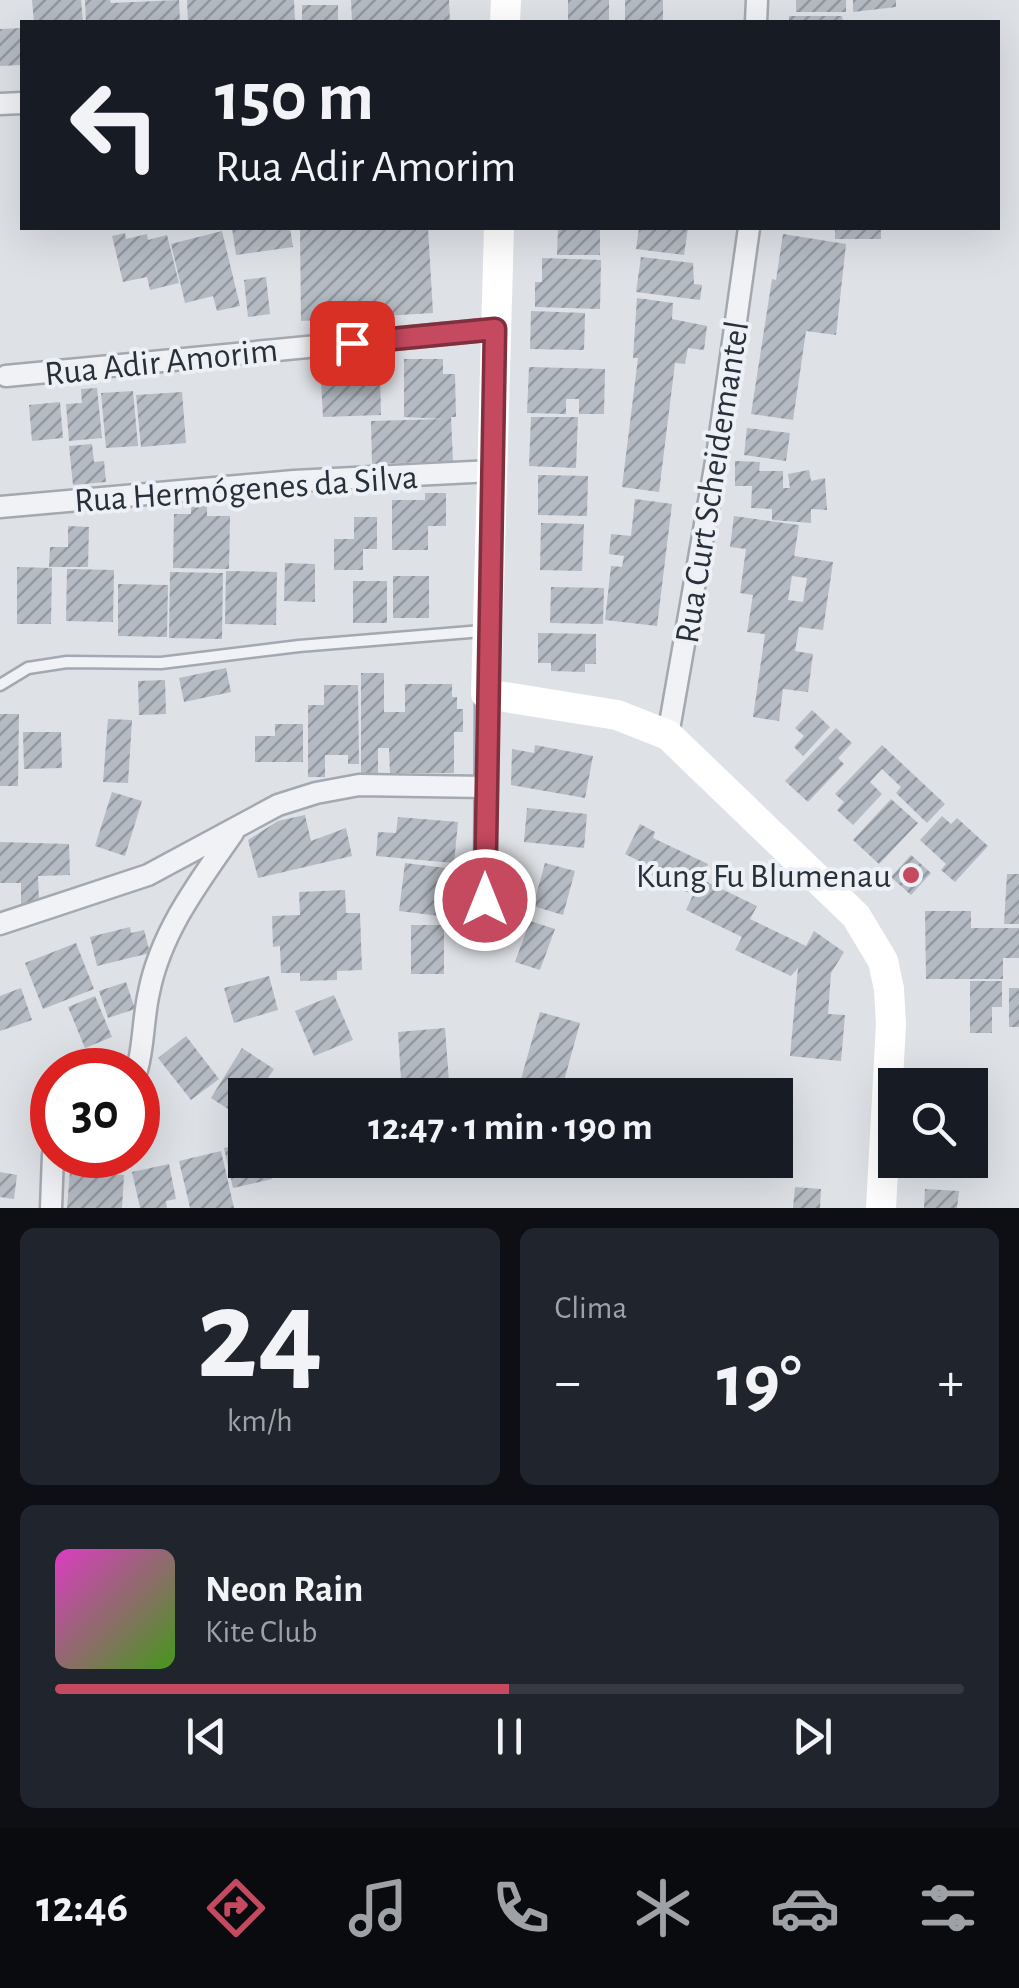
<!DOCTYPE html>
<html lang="pt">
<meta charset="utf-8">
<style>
:root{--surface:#171b24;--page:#20242c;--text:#f1f3f6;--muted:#9ea1a6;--line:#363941;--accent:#c5495f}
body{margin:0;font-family:"Alegreya Sans",sans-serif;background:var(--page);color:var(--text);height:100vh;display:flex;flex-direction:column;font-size:38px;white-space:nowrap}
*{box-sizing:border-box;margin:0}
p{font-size:32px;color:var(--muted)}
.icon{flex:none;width:55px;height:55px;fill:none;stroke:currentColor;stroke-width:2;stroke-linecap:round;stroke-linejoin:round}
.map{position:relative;height:1208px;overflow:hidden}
.drawer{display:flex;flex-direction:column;gap:20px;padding:20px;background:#0d0f14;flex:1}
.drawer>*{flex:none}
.banner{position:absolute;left:20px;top:20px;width:980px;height:210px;border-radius:0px;box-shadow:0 10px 40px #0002;background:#171b24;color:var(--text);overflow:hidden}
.fabs{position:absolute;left:878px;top:1068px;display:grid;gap:20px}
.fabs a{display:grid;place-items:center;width:110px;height:110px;border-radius:0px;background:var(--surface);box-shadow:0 10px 40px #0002;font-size:50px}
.speed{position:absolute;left:30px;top:1048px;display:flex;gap:20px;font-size:50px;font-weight:700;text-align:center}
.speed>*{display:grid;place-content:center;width:130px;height:130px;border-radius:50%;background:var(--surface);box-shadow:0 10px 40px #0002;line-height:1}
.speed .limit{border:15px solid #d22;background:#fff;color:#111}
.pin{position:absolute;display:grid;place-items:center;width:85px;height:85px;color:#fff;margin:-42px;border-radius:20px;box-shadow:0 5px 15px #0006}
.me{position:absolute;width:110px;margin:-55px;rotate:0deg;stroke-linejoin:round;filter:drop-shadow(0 0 8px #0008)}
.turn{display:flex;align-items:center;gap:35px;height:210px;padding:0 30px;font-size:45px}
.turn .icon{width:130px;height:130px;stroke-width:2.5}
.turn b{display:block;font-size:70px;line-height:85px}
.big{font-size:75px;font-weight:700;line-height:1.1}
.drawer .tile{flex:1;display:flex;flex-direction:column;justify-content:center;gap:15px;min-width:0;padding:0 35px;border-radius:15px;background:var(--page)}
.drawer .dial{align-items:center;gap:0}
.dial b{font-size:130px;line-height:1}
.song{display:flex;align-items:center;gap:30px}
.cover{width:120px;height:120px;border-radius:15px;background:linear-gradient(135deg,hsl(310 70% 55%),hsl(100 70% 35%))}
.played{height:10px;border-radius:5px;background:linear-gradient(90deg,var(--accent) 50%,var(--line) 50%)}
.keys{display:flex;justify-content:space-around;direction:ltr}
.heat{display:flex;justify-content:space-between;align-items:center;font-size:55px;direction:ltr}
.drawer .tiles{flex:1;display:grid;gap:20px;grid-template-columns:1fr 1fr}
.tile:last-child{grid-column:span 2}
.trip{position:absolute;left:228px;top:1078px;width:565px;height:100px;border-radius:0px;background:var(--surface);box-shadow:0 10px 40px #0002;font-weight:700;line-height:100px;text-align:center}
.tabs{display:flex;height:160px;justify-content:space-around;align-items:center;background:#090b0e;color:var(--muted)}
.tabs .icon{width:70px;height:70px}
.tabs .current{color:var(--accent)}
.tabs b{font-size:45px;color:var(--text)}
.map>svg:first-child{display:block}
.building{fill:url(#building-hatch);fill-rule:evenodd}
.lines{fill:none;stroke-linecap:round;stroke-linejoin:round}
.lane-casing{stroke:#a4a8b0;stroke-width:15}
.street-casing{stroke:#a4a8b0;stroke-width:25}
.lane{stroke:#f0f2f5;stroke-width:10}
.street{stroke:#f0f2f5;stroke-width:20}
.secondary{stroke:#fff;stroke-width:30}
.route-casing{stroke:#802f3e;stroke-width:25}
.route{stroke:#c5495f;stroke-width:18}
.poi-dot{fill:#c5495f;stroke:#edf0f4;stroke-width:4}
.labels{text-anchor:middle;stroke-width:8;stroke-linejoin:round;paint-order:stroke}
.street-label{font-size:35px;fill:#28303c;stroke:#edf0f4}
.poi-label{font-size:35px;fill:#28303c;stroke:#edf0f4;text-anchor:end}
</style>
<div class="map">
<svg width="1019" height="1208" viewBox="0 0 1019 1208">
<defs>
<pattern id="building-hatch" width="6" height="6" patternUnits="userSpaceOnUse" patternTransform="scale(2.5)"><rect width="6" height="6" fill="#b5bbc3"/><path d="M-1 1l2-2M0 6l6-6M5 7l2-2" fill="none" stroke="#9398a0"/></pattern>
</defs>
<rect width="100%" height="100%" fill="#dee1e6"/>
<path class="building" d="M32,0H81L83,22H34Z
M85,0H110L111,3L179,0L180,22H86Z
M187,0H294L295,22H188Z
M351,0H449L450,22H352Z
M568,0H609V22H568Z
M625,0H663V22H625Z
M796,0H846V12H796Z
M853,0H896V7L853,12Z
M302,5H338V22H302Z
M789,16H842L843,22H789Z
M22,28V65L0,66V29Z
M232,228H290L293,247L236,255Z
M300,228H428L433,313L301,321Z
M558,228H600V255H557Z
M639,228H688L684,255L636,249Z
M835,228H881V239H835Z
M222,231L240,306L217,311L213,296L185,303L171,244Z
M125,233L126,239L147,234L148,240L167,235L179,283L150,290L147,277L123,282L112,236Z
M783,234L846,244L836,335L806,331L793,420L751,414L772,279L776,280Z
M641,257L693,263L694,284L702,285L700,300L636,292Z
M542,258L601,260L600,309L535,307V282H542Z
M266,277L270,314L248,317L244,280Z
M637,298L673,303L672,319L707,326L704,350L688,348L685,364L675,363L659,492L622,487L638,358H633Z
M531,311L585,313L584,350L530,349Z
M404,359H443V374H455L456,417H451L453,461L372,464L371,421L444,419L404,417Z
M529,367L605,369L604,414H579V399H566V414L527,413Z
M380,377L381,415L323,417L321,379Z
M97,388L102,438L69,441L66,404L82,403L81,389Z
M133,391L138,446L106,448L101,393Z
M182,392L186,443L141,447L136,395Z
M60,402L63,438L32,441L29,405Z
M531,417H578L576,468L529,466Z
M747,428L790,433L786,461L744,455Z
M92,444L94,462L104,461L106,482L73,485L69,446Z
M735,461L760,462L759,471H783V488H790L788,474L809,470L811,481L825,478L827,510L811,509V523L772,520V509L751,508L752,486H735Z
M538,475L588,476L587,516L538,515Z
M425,493H446V526H428V550H392V500H425Z
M635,499L672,504L657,626L605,620L611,566L622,567L624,556L609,554L611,534L631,536Z
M191,506H207V516H230L229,569L173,568L174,514H191Z
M734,516L799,525L794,556L833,562L823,630L799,627L795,651L813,654L808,692L783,689L779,721L753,717L765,634L747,632L753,595L740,593L746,549L730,547ZM792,576L807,578L803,602L788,600Z
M354,517H377V549H363V570H334V539H354Z
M541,523L584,524L582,571L540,570Z
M68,526L89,527L88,567H49L50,547H68Z
M285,563L315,564V602L284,601Z
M17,567L52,568L51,624H17Z
M67,569L114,570L113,622L66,621Z
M226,571L277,572L276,625L225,624Z
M170,572L223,573L222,639L169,638Z
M393,576H429V618H393Z
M353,581H387V623H353Z
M118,584L168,585L167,637L118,636Z
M551,587L604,588L603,624L550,623Z
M538,633L596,634V664H585V672L551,671V663H538Z
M226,668L231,692L184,702L179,678Z
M361,673H384V712H405V684H452V697H457V709H463V732H454V773H390L389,748H378V773H361Z
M165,680L166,714L139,715L138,681Z
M324,685H358L359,764H348V755H325V777H308V705H324Z
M812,710L830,727L803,756L794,747L804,736L795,728Z
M0,714H19L18,786H0Z
M108,719L132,720L128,783L103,782Z
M275,724H303V762H255V736H275Z
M836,728L852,743L838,758L844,764L808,802L785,781Z
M23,732H61L62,768L24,769Z
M535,745L593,756L585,798L511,785L512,749L534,753Z
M882,745L945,804L927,823L896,793L901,787L882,769L870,782L882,794L853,825L837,810L844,802L835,794Z
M112,792L142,801L125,856L95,846Z
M891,799L918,823L879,864L853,840Z
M527,808L587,814L584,848L524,842Z
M305,815L311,841L346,828L352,856L258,878L248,840L278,821Z
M942,816L951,824L957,818L988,846L955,882L941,870L946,864L920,840Z
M398,817L458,822L454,863L376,856L378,832L396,833Z
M640,824L655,832L653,838L708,864L701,879L757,906L750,919L806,946L814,931L844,952L831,973L828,1014L845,1015L841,1061L790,1056L798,968L791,976L735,950L742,937L686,910L693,895L638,868L641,862L625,854Z
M0,842L69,844L70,875L38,876L39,901L21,907V883H0Z
M911,855L931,873L911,895L891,877Z
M405,863L446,868L440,916L399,911Z
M545,863L575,871L563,915L533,906Z
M1007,874H1019V924H1004Z
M345,890L346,913H360L362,970L337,971V980L300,981V973H281L280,946L273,947L272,916L300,915L299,892Z
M925,911H971V928H1019V958H1003V979H926Z
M530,921L555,929L540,970L515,962Z
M411,925H444V974H411Z
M130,927L131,933L144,930L150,953L97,966L90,937Z
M76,943L94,989L43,1009L25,963Z
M269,976L278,1010L234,1023L224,988Z
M970,981H1002V1007H992V1033H970Z
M126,982L135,1009L108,1018L99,991Z
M21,988L32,1020L0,1031V996Z
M1009,988H1019V1027H1009Z
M334,995L353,1040L314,1056L295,1011Z
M95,996L112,1037L85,1048L68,1007Z
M540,1012L580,1023L562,1088L551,1085L548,1094L519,1086Z
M445,1028L450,1095H402L398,1032Z
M186,1036L219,1079L191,1100L158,1058Z
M242,1048L274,1069L258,1093L292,1085L295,1095H245L242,1118L211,1098Z
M245,1143V1160H268L272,1179L233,1188L224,1148Z
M221,1151L234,1208H190L179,1161Z
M169,1164L176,1199L166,1201L167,1208H140L132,1172Z
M70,1171L124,1175L122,1208H67Z
M0,1172L17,1175L14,1199L0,1197Z
M795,1187L821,1189L820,1208H793Z
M925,1189L959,1191L957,1208H924Z"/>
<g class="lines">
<defs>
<path id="lane" d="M0,685L28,668L67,662L161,663L299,646L482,631"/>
<path id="street" d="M756,22L757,0
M0,104L22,103
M6,376L495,329
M0,507L294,481L492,471
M668,735L717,456L749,228
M485,900L486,694
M0,924L148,875L278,805L316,793L359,785L485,787
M137,1070C144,1045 143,1018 149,992C161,932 198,883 233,833
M51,1208L53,1155"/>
</defs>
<use href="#lane" class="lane-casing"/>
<use href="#street" class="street-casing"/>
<use href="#lane" class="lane"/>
<use href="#street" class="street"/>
<path class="secondary" d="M505,22L506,0
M499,228L486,694L617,715L668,735L856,916L883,961L889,989L891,1024L881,1208"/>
</g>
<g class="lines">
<defs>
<path id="route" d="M352,343L495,329L485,900"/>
</defs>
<use href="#route" class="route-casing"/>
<use href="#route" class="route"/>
</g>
<circle class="poi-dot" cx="911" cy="875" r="10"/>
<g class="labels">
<g class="street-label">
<text transform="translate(161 361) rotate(-6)" y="12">Rua Adir Amorim</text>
<text transform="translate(711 482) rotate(-81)" y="12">Rua Curt Scheidemantel</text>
<text transform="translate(246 488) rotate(-4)" y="12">Rua Hermógenes da Silva</text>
</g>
<g class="poi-label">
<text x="891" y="887">Kung Fu Blumenau</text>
</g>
</g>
</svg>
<div class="fabs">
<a><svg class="icon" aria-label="search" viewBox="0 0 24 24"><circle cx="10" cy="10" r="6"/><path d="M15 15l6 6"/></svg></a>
</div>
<div class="speed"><div class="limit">30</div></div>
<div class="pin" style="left:352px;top:343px;background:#d93025"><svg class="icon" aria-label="arrive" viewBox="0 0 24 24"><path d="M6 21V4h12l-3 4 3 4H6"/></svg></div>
<svg class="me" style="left:485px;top:900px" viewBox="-20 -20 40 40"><circle r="17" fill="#c5495f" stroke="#fff" stroke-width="3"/><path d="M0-11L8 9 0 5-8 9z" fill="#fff"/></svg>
<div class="trip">12:47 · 1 min · 190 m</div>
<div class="banner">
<div class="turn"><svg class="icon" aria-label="left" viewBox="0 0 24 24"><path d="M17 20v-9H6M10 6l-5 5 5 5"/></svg><div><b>150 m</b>Rua Adir Amorim</div></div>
</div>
</div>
<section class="drawer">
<div class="tiles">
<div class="tile dial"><b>24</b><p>km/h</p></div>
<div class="tile"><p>Clima</p>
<div class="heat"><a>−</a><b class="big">19°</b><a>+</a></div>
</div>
<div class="tile">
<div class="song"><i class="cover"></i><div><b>Neon Rain</b><p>Kite Club</p></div></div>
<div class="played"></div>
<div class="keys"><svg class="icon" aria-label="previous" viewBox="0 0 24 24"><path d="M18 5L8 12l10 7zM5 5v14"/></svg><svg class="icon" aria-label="pause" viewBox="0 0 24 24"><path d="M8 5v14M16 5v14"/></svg><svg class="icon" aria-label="next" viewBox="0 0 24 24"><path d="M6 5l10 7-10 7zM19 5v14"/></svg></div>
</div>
</div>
</section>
<nav class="tabs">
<b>12:46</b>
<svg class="icon current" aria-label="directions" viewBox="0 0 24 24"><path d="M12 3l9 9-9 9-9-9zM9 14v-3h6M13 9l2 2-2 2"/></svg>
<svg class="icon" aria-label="music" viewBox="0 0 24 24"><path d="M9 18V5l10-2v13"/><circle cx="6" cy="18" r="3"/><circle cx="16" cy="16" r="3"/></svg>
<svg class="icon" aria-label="phone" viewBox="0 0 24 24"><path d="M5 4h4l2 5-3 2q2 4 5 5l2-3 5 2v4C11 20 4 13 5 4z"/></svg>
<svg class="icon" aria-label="climate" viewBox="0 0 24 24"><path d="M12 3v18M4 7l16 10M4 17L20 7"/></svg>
<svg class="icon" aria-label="car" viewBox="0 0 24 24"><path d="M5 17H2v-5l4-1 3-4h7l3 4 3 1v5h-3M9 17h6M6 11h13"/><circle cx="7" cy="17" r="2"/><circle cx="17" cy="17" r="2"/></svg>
<svg class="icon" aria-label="filters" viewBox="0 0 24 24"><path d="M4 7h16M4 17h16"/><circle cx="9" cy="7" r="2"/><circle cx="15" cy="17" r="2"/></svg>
</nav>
